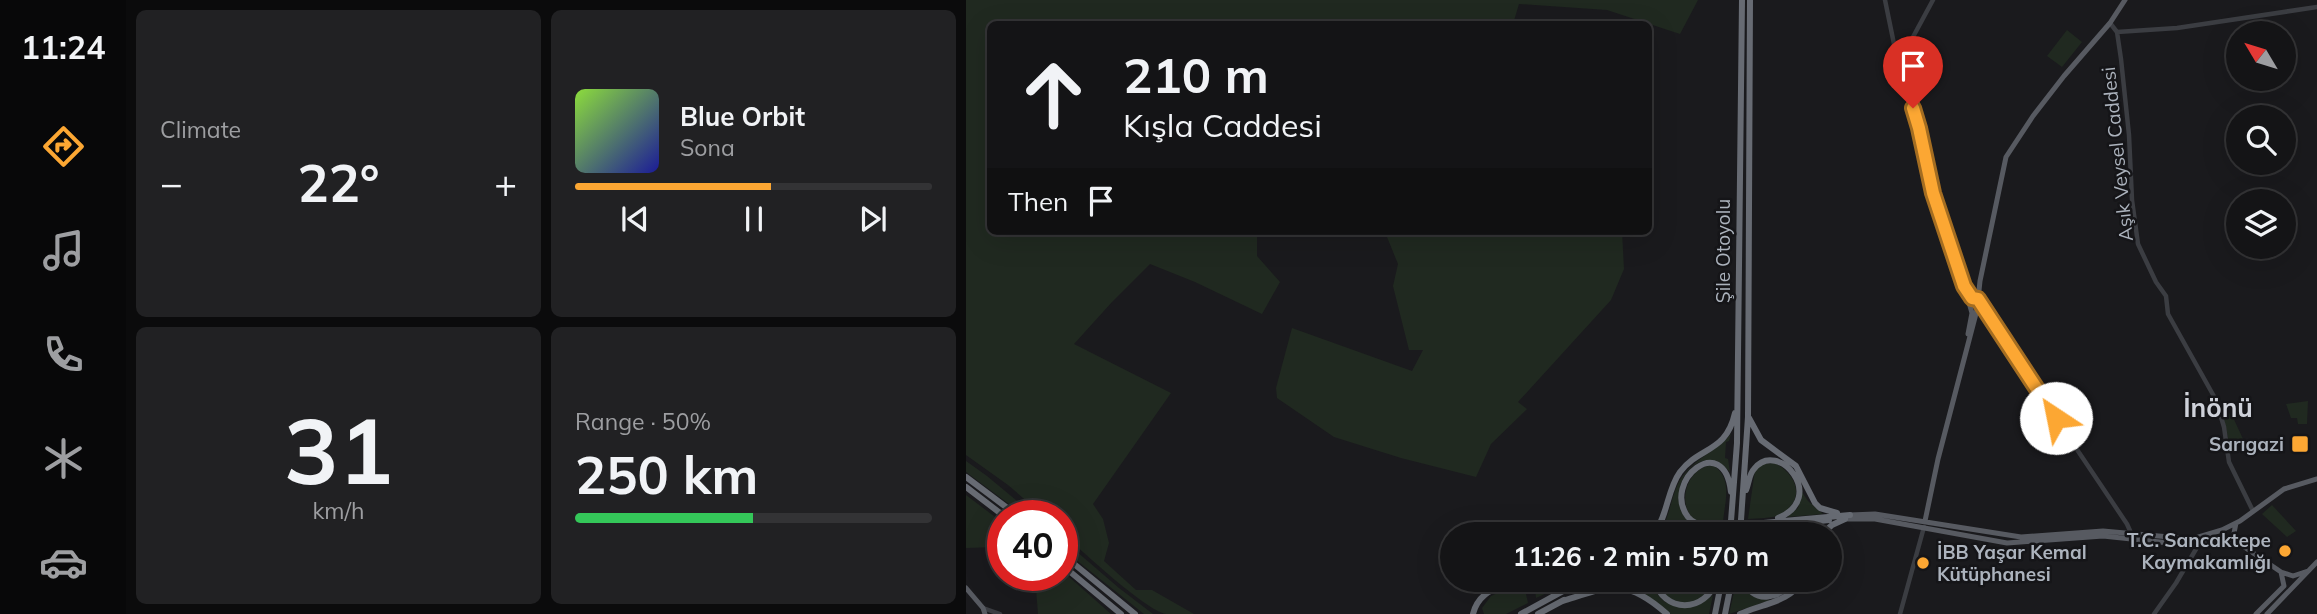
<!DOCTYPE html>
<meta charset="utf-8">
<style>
:root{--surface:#141416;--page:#212123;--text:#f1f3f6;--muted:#9d9ea1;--line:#333335;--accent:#fca733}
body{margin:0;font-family:Mulish,sans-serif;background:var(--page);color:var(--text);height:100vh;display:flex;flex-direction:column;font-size:26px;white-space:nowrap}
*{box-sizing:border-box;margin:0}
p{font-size:23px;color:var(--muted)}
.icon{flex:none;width:38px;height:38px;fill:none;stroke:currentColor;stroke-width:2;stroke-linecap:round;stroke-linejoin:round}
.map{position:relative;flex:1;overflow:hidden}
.sheet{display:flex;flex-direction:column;gap:10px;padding:10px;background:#0b0b0c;width:840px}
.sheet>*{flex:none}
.banner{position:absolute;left:21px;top:21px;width:665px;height:214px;border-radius:10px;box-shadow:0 7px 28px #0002,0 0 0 2px var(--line);background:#141416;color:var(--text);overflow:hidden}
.needle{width:46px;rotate:308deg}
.tools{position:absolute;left:1260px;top:21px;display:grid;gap:14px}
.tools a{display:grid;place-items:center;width:70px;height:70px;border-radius:50%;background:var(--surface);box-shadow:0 7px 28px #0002,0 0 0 2px var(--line);font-size:35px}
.speed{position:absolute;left:21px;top:500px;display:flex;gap:14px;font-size:35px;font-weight:700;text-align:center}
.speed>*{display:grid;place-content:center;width:91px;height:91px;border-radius:50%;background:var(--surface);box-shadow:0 7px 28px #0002,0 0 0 2px var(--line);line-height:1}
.speed .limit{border:10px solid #d22;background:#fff;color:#111}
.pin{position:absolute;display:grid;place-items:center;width:60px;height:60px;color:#fff;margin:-72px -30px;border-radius:50% 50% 50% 0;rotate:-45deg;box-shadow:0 0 7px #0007}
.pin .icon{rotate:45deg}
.me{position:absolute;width:77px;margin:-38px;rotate:326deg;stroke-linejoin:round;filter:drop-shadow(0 0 5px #0008)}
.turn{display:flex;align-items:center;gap:24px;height:147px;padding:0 21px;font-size:32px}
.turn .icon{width:91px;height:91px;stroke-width:2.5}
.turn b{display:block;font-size:49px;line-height:60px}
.then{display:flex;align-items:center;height:66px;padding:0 21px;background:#0003;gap:14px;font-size:26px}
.big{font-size:52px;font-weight:700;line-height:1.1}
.sheet .card{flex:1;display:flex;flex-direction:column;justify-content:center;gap:10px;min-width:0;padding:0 24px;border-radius:10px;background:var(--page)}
.sheet .dial{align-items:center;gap:0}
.dial b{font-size:91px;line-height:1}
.song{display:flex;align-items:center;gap:21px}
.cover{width:84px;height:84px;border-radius:10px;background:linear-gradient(135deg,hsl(90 70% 55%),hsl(240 70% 35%))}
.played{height:7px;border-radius:4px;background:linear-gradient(90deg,var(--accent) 55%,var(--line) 55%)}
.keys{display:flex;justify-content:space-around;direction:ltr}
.heat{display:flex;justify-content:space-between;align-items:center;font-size:38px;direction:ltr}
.charge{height:10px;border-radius:5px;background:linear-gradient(90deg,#34c759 50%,var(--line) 0)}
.sheet .tiles{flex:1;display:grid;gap:10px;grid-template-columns:repeat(2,1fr)}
.trip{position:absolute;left:474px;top:522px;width:402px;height:70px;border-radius:35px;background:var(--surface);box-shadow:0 7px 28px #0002,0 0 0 2px var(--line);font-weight:700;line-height:70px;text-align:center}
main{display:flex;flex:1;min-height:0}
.tab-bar{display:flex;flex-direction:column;width:126px;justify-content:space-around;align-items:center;background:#080809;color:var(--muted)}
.tab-bar .icon{width:49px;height:49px}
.tab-bar .current{color:var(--accent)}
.tab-bar b{font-size:32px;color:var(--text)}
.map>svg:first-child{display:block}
.green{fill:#202920}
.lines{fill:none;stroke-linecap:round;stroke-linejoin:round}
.stream{stroke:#2f3b42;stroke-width:2}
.minor{stroke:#3b3d42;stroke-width:4.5}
.major{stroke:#575a61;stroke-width:5}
.highway{stroke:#676b73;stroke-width:6}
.highway-bridge{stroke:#676b73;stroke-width:6}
.route-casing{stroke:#a46d21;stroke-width:18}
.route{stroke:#fca733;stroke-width:12}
.poi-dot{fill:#fca733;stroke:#151518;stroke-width:2.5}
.labels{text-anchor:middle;stroke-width:5;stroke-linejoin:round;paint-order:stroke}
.street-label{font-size:19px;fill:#acb3bd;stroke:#151518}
.poi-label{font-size:19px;font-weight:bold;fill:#acb3bd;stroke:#151518;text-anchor:end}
.district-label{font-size:26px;font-weight:bold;fill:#ced1d9;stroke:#151518}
</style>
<main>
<nav class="tab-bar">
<b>11:24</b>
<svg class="icon current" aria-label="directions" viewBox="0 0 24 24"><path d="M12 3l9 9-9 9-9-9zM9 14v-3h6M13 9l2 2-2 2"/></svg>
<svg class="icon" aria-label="music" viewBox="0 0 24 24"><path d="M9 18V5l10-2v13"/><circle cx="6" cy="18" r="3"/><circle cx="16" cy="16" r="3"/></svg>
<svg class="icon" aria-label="phone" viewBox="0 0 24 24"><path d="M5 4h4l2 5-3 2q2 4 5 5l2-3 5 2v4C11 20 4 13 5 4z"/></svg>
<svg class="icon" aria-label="climate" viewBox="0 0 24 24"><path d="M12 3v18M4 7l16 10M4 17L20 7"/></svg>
<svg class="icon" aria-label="car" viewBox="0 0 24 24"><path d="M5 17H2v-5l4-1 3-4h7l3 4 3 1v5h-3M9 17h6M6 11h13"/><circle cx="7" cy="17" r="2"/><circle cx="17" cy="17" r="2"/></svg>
</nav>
<section class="sheet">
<div class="tiles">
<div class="card"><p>Climate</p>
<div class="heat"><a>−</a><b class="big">22°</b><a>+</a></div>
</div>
<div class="card">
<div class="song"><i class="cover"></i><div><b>Blue Orbit</b><p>Sona</p></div></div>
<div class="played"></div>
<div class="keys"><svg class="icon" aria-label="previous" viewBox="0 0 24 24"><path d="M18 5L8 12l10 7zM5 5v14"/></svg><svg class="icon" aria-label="pause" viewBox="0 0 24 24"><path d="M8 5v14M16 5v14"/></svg><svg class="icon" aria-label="next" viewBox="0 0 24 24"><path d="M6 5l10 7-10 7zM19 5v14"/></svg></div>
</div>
<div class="card dial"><b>31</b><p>km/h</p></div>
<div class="card"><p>Range · 50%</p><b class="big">250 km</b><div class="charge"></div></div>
</div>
</section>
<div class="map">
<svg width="1351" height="614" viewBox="0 0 1351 614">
<rect width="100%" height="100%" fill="#1a1a1d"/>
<path class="green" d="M0,0H732L714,34L641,10L553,4L547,24H24V231H291V256L314,282L296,314L229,282L184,264L146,302L108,344L205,393L127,504L137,519L143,543L138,561L170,590H186L228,614C219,614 209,614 200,614C179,610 115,550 96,533V516H78L42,485L0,455Z
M1101,30L1116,42L1096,67L1081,56Z
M426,231H656L658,269L645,300L552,402L561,409L525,444L510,477L435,458L368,437L311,398L310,388L326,328L446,371L457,350H443L427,286L432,264L421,237Z
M1342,401L1341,424H1332L1331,418H1325L1320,404Z
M1265,413L1277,439L1264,446L1257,415Z
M765,434L763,441L760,442L759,458L762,459L764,472C733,435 688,496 731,526L704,534H692C706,517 704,490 719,473C732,457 752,450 765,434Z
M0,461L21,476L69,516H59L0,472Z
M808,463C830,473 841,499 815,514C806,519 793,518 782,519L789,470L797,464Z
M747,465C767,479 759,500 757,522C750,523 742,525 735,523C708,513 718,467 747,465Z
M836,492L842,501L857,514L821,517L832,508Z
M0,495L37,523V540L30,547L0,548Z
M1306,505L1330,531L1321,537L1296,514Z
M96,539L153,588L187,614H178L104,555L107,551L104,548L101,551L96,547Z
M69,576H88L95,582L102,576L145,614H72Z
M568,579H584L587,582L591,579H611L570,598Z
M644,579H685C691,611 726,614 747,595L743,614H705L681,596L648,585L632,586Z
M691,579H747C743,594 732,601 718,605L698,595Z
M771,579H774C778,595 791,599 805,600L763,614Z
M779,579H826C811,595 792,600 779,579Z
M553,583L558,585L562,603L540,614H518L516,608L525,596Z"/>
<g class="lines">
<path class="stream" d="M788,586C801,595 813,589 823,579"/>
<path class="minor" d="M919,0L928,44L953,128L967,193L998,287
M1144,23L1151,32L1155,59L1163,135L1166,200L1172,244L1190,282L1200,296L1202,314L1250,400L1258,427L1263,462L1287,511
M1151,32L1211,28L1351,7
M934,61L967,0
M1018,311L1161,524L1165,533
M17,608L34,614
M934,614L958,527
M1188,614L1210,583L1233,544"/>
<path class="major" d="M998,287L1006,297L1011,299L1018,311
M1012,300L1014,281L1040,157L1067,116L1098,76L1144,23L1159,0
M1002,334L1006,313L1004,306
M884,515L909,514L1055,537L1137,531L1226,539L1256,530L1274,521L1318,489L1351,479
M879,519H909L1041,543L1137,536L1222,545L1260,538L1271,542L1315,572L1327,576L1342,571
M959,521L972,459L1013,302
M1270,523L1268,533L1271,542
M0,588L17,608L19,614
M1290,614L1318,586L1315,572
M1301,614L1351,562"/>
<path class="highway" d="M783,418L795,440L830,466L849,503L854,508L871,513
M0,477L52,516
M0,487L38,516
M780,490C783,483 783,474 788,469C812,438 862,498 812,518
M775,520L782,417L784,0
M765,521L771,443L776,0
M835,523L863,520
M741,527C734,525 726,522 722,517C695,481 758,430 765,492
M809,527L828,534
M688,534C702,515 701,490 714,472C734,446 760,453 769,413
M715,534L742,528L884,515
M740,534L824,523
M856,534L866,525L879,519
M96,554L169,614
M96,565L155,614
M688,579C697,614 740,614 751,579
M776,579C790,607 813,598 830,579
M617,590L637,579
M597,601C645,586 659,577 701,614
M507,614C512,593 530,588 547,579
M555,614L619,579
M572,614L598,600
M749,614L756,579
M759,614L766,579
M774,614C798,603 823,603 838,579"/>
<path class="highway-bridge" d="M763,534L765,521
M773,534L775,520"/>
</g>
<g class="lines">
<defs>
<path id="route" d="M947,108L953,128L967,193L998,286L1006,298L1012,299L1090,418"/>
</defs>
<use href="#route" class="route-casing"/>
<use href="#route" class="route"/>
</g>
<g class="poi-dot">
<rect x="1325" y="435" width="18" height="18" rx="3.5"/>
<circle cx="1319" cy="551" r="7"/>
<circle cx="957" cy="563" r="7"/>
</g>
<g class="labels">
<g class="street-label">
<text transform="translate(1151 154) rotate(-96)" y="7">Aşık Veysel Caddesi</text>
<text transform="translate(757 251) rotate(-90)" y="7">Şile Otoyolu</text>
</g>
<g class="poi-label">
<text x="1318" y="451">Sarıgazi</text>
<text x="1305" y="547">T.C. Sancaktepe<tspan x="1305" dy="22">Kaymakamlığı</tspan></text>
<text x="971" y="559" text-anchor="start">İBB Yaşar Kemal<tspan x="971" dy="22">Kütüphanesi</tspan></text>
</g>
<g class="district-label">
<text x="1252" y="417">İnönü</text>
</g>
</g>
</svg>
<div class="tools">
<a><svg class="needle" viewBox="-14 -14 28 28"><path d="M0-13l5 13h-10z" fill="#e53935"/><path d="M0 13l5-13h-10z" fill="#9d9ea1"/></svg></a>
<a><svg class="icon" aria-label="search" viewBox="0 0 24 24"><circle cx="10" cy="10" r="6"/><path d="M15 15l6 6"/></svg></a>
<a><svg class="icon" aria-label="layers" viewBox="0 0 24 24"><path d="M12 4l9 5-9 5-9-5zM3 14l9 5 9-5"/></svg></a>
</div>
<div class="speed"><div class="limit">40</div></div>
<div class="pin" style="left:947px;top:108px;background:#d93025"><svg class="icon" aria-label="arrive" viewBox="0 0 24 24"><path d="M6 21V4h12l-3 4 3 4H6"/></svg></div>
<svg class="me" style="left:1090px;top:418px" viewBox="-20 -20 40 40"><circle r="19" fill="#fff"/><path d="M0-13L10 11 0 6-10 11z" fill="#fca733"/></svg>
<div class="trip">11:26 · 2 min · 570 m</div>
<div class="banner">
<div class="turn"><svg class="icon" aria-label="ahead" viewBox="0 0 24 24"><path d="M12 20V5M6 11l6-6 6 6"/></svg><div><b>210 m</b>Kışla Caddesi</div></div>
<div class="then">Then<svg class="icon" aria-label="arrive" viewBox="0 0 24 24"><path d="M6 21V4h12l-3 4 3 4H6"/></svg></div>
</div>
</div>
</main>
